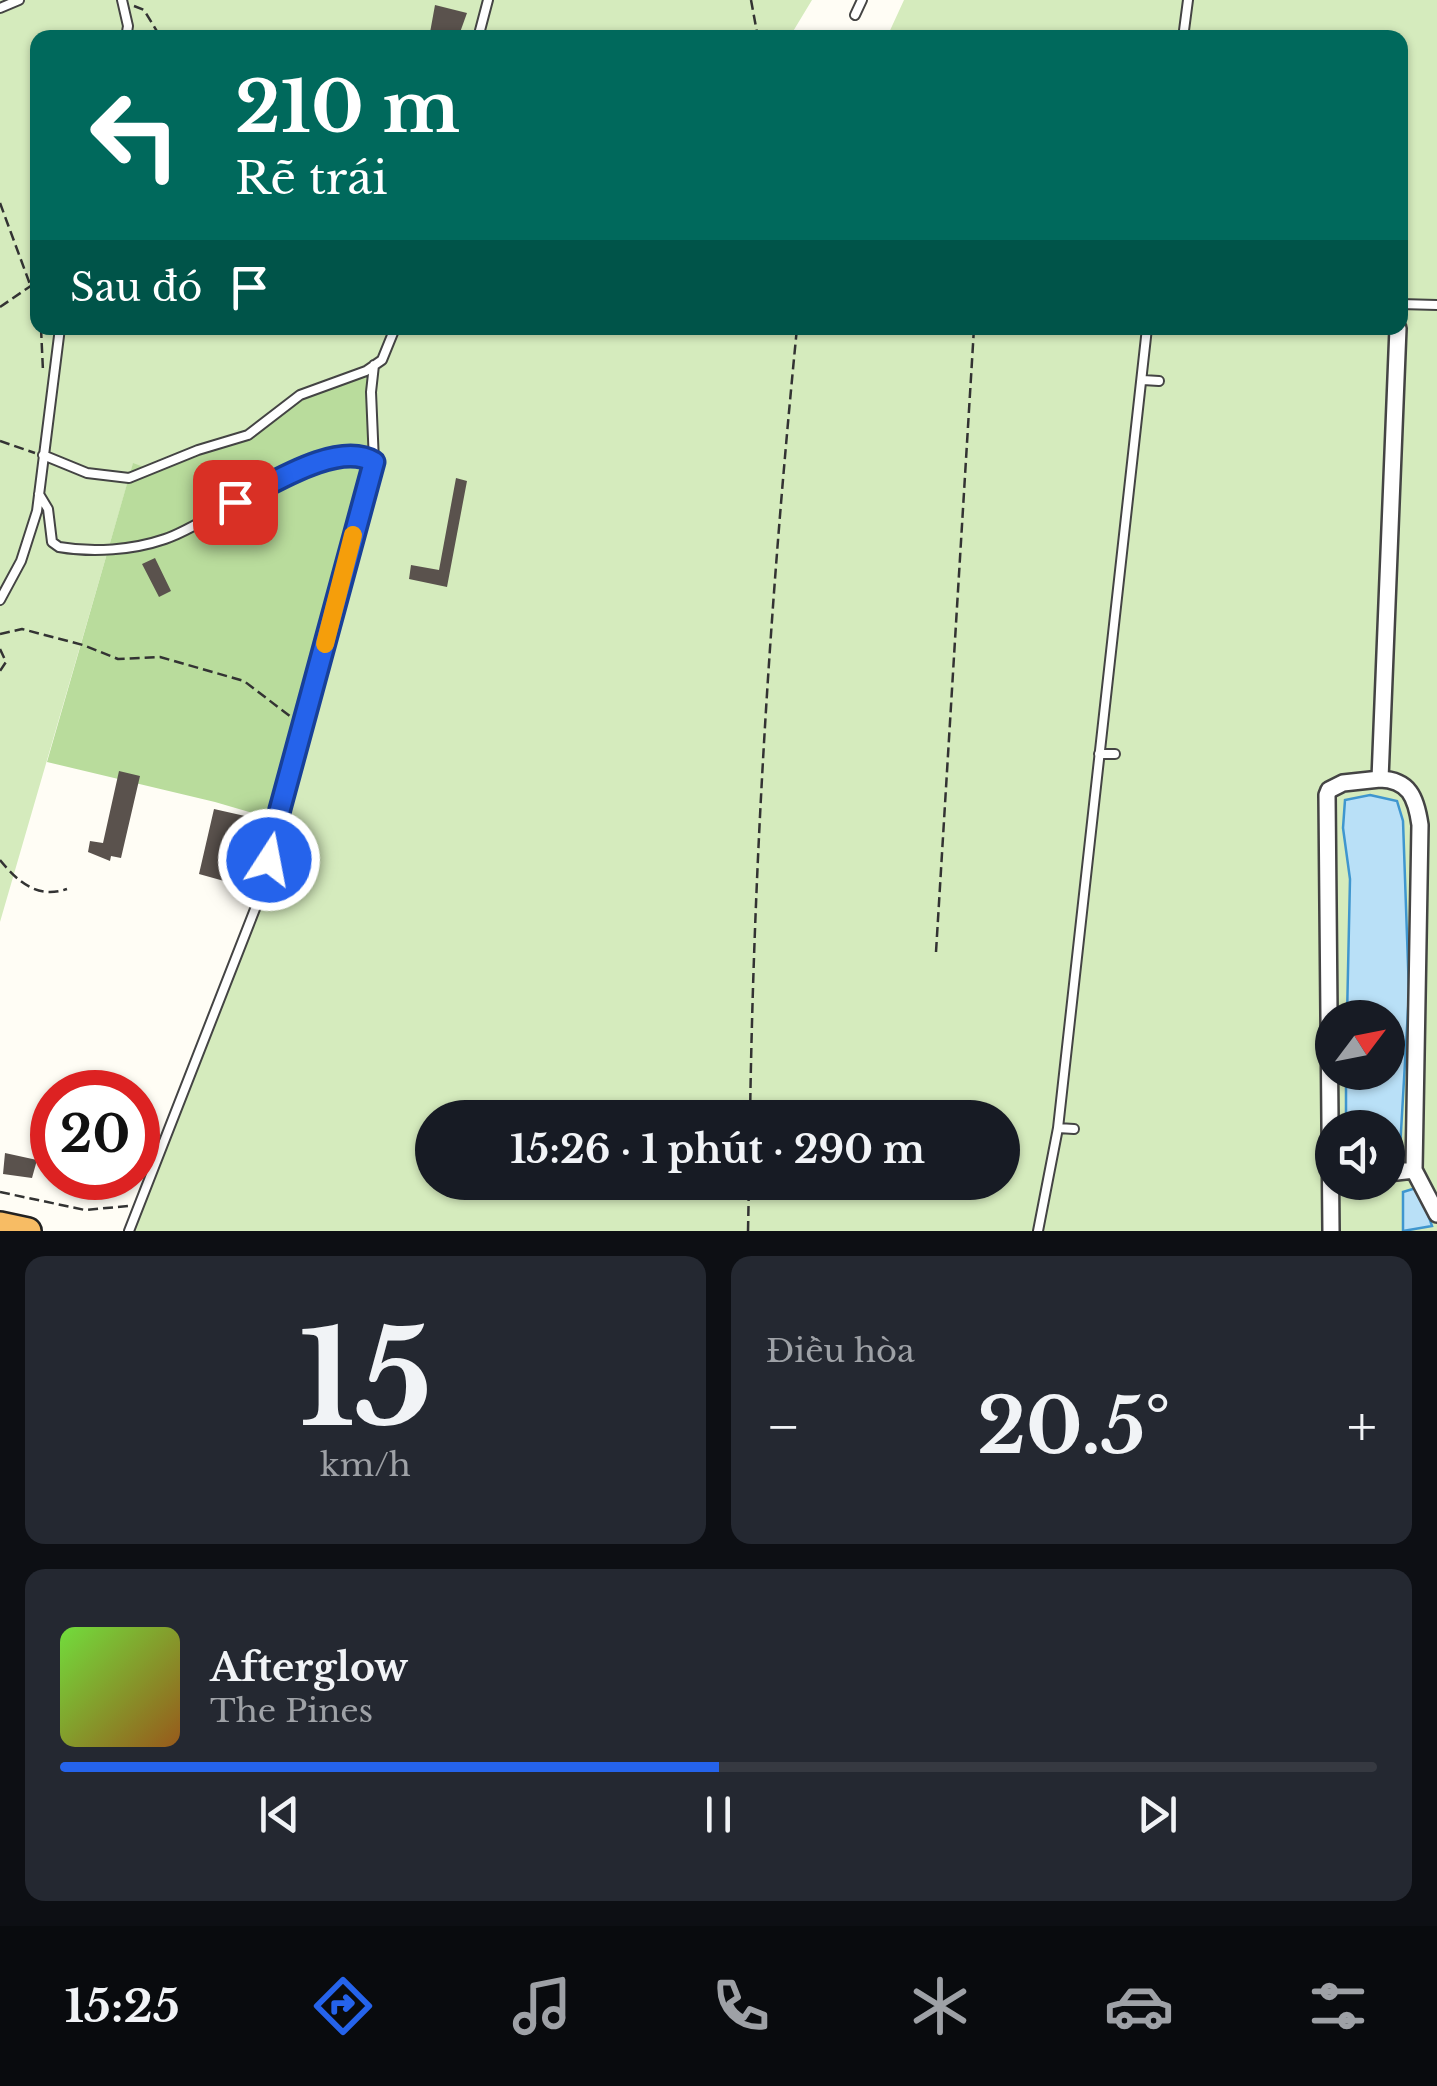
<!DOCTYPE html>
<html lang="vi">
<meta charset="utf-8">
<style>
:root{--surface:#171b24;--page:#242831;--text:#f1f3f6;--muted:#9ea1a6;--line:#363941;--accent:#2563eb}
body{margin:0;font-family:"Libre Baskerville",serif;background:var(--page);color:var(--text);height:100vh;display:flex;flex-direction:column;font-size:38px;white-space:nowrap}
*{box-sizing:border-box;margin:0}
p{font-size:32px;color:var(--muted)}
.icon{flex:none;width:55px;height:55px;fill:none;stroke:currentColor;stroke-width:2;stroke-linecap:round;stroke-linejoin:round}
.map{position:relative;height:1231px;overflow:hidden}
.drawer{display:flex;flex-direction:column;gap:25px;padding:25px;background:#0d0f14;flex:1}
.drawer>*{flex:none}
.guide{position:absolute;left:30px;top:30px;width:1378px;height:305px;border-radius:20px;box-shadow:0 2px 8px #0004;background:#00695c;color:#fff;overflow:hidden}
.needle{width:65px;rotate:58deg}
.controls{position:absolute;left:1315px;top:1000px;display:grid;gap:20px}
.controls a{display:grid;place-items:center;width:90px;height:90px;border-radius:50%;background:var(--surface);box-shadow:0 2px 8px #0004;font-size:50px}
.speed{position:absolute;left:30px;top:1070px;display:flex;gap:20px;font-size:50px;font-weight:700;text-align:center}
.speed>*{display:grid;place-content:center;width:130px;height:130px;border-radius:50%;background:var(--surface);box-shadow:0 2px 8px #0004;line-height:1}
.speed .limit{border:15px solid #d22;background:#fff;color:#111}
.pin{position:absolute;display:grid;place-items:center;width:85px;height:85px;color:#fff;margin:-42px;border-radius:20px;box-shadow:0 5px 15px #0006}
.me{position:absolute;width:110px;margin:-55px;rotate:11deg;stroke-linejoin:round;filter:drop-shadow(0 0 8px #0008)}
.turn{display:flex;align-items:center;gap:35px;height:210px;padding:0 40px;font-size:45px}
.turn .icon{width:130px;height:130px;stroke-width:2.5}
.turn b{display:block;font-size:70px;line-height:85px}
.then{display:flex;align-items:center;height:95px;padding:0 40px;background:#0003;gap:20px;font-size:38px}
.big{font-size:75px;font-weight:700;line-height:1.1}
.drawer .widget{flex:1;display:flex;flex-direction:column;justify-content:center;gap:15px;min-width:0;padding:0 35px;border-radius:20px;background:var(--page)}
.drawer .dial{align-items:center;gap:0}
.dial b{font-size:130px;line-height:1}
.song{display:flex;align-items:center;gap:30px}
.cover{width:120px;height:120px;border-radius:15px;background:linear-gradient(135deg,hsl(100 70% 55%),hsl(30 70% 35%))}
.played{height:10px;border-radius:5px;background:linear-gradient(90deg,var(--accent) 50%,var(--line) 50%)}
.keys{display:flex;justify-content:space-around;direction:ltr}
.heat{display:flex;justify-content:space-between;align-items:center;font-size:55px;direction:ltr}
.drawer .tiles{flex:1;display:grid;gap:25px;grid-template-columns:1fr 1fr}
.widget:last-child{grid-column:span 2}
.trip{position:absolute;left:415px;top:1100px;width:605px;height:100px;border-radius:50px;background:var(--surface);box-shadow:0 2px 8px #0004;font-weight:700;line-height:100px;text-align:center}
.tab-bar{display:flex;height:160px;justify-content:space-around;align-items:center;background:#090b0e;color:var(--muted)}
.tab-bar .icon{width:70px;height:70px}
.tab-bar .active{color:var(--accent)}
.tab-bar b{font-size:45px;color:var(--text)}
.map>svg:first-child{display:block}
.green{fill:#d5ebbd;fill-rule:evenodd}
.forest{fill:#b9dc9c}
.water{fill:#b9e0f7;stroke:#3f96cf;stroke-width:2.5}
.building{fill:#5a524d}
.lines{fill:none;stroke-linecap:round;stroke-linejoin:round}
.service-casing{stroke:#444;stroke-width:12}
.minor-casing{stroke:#444;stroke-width:20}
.trunk-casing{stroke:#222;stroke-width:30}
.path{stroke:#333;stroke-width:2.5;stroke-dasharray:10 5;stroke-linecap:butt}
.service{stroke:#fff;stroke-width:8}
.minor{stroke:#fff;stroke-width:15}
.trunk{stroke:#f7bc64;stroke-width:25}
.route-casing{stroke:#184099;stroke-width:25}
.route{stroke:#2563eb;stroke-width:18}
.slow{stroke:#f59e0b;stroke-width:18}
</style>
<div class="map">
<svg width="1437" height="1231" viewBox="0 0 1437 1231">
<rect width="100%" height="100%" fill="#fffdf5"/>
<path class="green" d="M0,0H812L789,38H38V328H1400V38L887,37L904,0H1437V1231H129L264,886L302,725L248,435L152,470L133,464L0,922ZM1332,1018H1388V1072H1332ZM432,1118H1002V1182H432ZM1332,1128H1388V1182H1332Z"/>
<path class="forest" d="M374,365V462L280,821L215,802L47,762L133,463L152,470L248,435L300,395Z"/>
<path class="water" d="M1370,795L1397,801L1403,821L1409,993L1400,1149L1388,1160V1128L1346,1127V1073L1388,1072V1018L1347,1017L1350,879L1343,828L1345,800Z
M1419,1187L1432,1226L1403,1231V1192Z"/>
<path class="building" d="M435,5L467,13L458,38H429Z
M456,478L467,481L447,587L409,579L411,565L439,570Z
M155,558L171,591L159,597L142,564Z
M119,771L140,776L121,858L111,856L110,861L88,852L90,841L103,843Z
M214,809L263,820L242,886L199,874Z
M5,1153L37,1160L32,1178L3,1174Z"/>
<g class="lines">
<defs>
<path id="service" d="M122,0L128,26L126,38
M0,8L19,0
M855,15L862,0
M478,38L488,0
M1183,38L1188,0
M1400,304L1437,305
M1143,380L1159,381
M43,455L87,473L129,478L198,450L248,435L300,395L366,371L382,360L395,328
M39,494L48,509L52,542L59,547C93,553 133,550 165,539C215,523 326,431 374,462
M0,600L21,561L37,511L60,328
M1099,754H1115
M1058,1128L1074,1129
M129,1231L264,886L279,809L374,462L371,392L374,365
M1038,1231L1058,1128L1147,328"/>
<path id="minor" d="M1414,1170L1437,1214
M1388,1173L1414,1170L1420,825C1416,797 1409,780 1380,779L1398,328
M1331,1231L1327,795L1329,790L1343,783L1380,779"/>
<path id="trunk" d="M0,1225L28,1231"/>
</defs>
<use href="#service" class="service-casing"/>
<use href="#minor" class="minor-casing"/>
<use href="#trunk" class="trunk-casing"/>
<path class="path" d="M751,0L758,38
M134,6L144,10L161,38
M0,203L38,306
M0,307L38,281
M41,328L43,371
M0,441L35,453
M0,634L22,629L83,645L118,659L160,657L244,681L291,717
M0,649L6,662L0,671
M0,860C18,882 37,899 67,889
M936,952L974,328
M750,1118C754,853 771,590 797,328
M0,1192L85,1210L128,1206
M748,1231L749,1182"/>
<use href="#service" class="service"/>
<use href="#minor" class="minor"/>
<use href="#trunk" class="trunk"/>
</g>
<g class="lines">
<defs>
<path id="route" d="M235,502C270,485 338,440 374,462L280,809L269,860"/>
</defs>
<use href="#route" class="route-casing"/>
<use href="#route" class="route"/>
<path class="slow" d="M325,644L353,535"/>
</g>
</svg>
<div class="controls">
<a><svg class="needle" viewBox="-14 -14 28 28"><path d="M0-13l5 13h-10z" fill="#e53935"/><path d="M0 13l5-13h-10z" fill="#9ea1a6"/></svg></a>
<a><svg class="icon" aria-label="sound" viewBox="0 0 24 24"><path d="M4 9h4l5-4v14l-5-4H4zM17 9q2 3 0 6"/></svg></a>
</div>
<div class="speed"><div class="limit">20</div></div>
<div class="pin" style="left:235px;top:502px;background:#d93025"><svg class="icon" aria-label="arrive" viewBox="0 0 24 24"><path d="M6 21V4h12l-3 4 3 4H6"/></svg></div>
<svg class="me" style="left:269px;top:860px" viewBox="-20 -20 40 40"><circle r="17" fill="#2563eb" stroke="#fff" stroke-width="3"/><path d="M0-11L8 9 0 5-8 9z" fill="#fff"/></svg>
<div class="trip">15:26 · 1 phút · 290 m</div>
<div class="guide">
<div class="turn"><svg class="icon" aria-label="left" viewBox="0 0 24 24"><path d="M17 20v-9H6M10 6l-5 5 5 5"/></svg><div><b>210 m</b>Rẽ trái</div></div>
<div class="then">Sau đó<svg class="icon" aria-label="arrive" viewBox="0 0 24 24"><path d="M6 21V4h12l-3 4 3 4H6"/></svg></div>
</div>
</div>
<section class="drawer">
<div class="tiles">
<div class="widget dial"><b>15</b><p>km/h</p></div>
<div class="widget"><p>Điều hòa</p>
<div class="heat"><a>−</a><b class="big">20.5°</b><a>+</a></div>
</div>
<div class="widget">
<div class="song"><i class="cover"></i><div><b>Afterglow</b><p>The Pines</p></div></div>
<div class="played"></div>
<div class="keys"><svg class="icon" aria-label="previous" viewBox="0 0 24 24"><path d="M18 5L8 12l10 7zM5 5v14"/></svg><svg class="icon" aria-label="pause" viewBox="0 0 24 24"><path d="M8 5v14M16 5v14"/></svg><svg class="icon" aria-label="next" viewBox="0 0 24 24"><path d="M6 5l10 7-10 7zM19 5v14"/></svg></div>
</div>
</div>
</section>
<nav class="tab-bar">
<b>15:25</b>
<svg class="icon active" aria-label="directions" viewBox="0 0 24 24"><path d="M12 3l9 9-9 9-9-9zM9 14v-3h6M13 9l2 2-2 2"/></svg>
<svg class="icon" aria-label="music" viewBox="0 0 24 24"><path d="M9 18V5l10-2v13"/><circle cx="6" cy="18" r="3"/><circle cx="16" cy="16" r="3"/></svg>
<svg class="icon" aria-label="phone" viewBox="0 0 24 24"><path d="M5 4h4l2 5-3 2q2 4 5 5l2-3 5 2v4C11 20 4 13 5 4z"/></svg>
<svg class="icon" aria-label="climate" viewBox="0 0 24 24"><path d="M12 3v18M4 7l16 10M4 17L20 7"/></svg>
<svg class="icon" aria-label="car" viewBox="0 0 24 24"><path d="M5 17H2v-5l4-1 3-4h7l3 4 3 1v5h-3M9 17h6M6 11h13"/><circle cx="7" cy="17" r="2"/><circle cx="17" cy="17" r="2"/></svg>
<svg class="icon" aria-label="filters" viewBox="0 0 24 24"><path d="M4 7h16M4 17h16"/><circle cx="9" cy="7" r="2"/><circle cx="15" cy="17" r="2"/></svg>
</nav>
